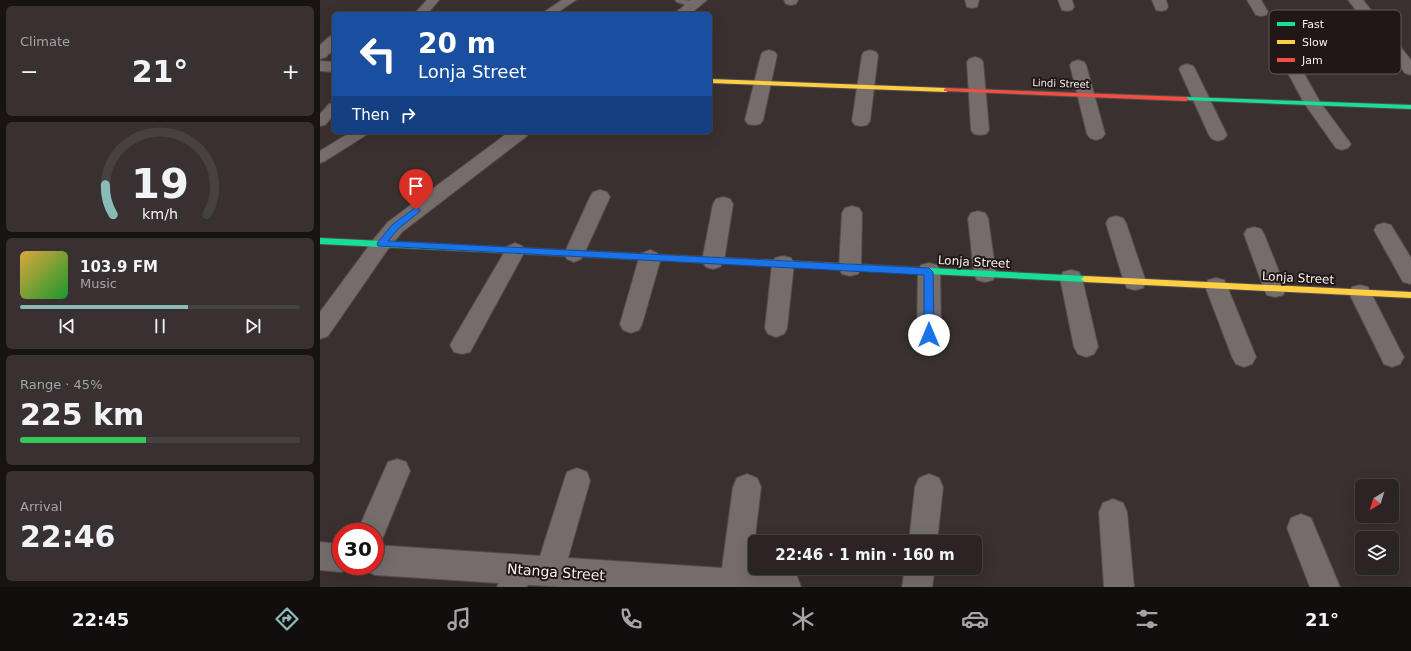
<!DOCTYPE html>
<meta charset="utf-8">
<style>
:root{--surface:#2c2424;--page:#383031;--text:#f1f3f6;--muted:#a6a4a6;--line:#484141;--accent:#8bbbb9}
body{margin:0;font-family:"DejaVu Sans",sans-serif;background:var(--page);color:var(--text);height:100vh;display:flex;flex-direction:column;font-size:15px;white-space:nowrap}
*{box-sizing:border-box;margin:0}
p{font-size:13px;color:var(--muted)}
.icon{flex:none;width:22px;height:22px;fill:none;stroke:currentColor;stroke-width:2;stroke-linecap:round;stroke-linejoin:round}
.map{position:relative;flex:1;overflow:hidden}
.details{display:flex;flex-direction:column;gap:6px;padding:6px;background:#181414;width:320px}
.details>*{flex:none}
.hud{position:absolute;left:12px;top:12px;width:380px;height:122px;border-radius:6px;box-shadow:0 4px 16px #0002,0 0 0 1px var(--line);background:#1a4fa0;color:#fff;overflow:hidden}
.needle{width:26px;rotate:218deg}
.controls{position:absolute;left:1035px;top:479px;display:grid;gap:8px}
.controls a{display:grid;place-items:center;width:44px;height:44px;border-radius:6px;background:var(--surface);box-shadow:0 4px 16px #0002,0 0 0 1px var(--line);font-size:20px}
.speed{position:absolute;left:12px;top:523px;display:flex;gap:8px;font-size:20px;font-weight:700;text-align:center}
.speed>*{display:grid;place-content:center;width:52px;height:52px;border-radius:50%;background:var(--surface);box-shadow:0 4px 16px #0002,0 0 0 1px var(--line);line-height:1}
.speed .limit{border:6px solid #d22;background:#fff;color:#111}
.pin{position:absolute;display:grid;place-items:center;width:34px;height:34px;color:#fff;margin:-41px -17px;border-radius:50% 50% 50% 0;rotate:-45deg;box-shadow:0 0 4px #0007}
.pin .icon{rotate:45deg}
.me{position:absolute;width:44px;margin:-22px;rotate:0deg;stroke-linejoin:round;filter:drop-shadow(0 0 3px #0008)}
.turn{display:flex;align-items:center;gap:14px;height:84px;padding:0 20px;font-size:18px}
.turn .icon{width:52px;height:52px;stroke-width:2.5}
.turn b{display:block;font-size:28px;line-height:34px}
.then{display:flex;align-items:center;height:38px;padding:0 20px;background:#0003;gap:8px;font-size:15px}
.big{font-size:30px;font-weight:700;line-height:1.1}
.details .tile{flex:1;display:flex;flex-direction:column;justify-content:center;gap:6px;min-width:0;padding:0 14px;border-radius:6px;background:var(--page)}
.details .dial{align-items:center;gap:0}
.dial svg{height:104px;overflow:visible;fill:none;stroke:var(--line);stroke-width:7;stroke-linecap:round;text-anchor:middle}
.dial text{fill:var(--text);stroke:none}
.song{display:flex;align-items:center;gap:12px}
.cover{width:48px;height:48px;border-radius:6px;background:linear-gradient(135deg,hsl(40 70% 55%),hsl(130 70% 35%))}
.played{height:4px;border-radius:2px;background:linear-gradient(90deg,var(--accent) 60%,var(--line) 60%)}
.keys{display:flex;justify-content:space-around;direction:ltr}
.heat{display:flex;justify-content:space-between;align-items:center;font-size:22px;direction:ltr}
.charge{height:6px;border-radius:3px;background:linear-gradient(90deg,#34c759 45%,var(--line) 0)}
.trip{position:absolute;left:428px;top:535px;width:234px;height:40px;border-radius:6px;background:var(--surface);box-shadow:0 4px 16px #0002,0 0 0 1px var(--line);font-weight:700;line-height:40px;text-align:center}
.menu{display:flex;height:64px;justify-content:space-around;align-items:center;background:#120e0e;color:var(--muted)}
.menu .icon{width:28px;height:28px}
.menu .selected{color:var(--accent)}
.menu b{font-size:18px;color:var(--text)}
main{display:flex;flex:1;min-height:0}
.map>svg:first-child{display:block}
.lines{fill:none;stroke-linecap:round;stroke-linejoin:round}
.lane-casing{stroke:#554c4d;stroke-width:2}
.street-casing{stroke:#554c4d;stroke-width:2}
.fast-casing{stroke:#554c4d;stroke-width:2}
.slow-casing{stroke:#554c4d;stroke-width:2}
.jam-casing{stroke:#554c4d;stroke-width:2}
.lane{fill:#756c6c;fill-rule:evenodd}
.street{fill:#756c6c;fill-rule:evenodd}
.fast{fill:#16e098;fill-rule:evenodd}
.slow{fill:#ffcf43;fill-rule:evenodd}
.jam{fill:#f24e42;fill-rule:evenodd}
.route{fill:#1a73e8;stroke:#114b97}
.labels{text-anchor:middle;stroke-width:4;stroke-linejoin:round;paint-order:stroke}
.far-street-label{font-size:10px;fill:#fceeef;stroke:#201717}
.street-label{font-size:12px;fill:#fceeef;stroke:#201717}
.near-street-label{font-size:14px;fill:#fceeef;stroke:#201717}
.key{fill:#201717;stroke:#625858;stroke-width:1}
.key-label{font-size:11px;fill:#fceeef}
</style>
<main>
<section class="details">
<div class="tile"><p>Climate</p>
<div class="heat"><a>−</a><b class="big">21°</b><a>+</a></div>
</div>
<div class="tile dial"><svg viewBox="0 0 100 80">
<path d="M14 69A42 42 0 1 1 86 69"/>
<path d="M14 69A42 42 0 0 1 8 46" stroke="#8bbbb9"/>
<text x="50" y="56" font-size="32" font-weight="700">19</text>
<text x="50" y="72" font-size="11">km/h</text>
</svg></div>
<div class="tile">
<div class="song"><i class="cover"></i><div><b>103.9 FM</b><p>Music</p></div></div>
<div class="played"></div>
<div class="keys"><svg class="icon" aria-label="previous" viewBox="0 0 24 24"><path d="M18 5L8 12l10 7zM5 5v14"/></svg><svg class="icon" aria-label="pause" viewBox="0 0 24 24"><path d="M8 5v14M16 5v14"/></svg><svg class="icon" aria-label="next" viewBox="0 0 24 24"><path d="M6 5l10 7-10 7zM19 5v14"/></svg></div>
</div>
<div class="tile"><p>Range · 45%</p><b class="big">225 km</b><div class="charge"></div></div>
<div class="tile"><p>Arrival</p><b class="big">22:46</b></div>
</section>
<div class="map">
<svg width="1091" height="587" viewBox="0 0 1091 587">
<rect width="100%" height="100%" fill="#3a3030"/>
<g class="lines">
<defs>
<path id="lane" d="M107,0H119L107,14H94Z
M242,0H256L235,14H221Z
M355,0C363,0 376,0 381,4L379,6L375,8L357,2Z
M14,103V115L5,125L0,126V114L9,104Z
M31,132H48L46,135L5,161L0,163V151Z"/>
<path id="street" d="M371,0H387L370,14H354Z
M464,0H478L476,4L471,5L466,4Z
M645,0H659L657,7L652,8L647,7Z
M738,0H752L754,7L752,10L747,11L742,10Z
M832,0H846L848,7L846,10L841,11L836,10Z
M927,0H941L948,12L946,15L941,16L936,15Z
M1028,0H1043L1091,60V75L1085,73Z
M14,35V49L6,57L0,59V45L9,37Z
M449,50L455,52L457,55L443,120L440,124L434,125L428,124L425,120L441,55L443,52Z
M550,50L556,52L558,55L550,121L547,125L541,126L535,125L532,121L542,55L544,52Z
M655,57L661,59L663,62L669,130L666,134L660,135L654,134L651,130L647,62L649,59Z
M758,60L764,62L766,65L785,134L782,138L776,140L770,138L767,134L750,65L752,62Z
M0,61L14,62V72L0,71Z
M867,64L873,66L875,69L907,135L904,139L898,141L892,139L889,135L859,69L861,66Z
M976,68L982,70L1000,102L1031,144L1028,148L1022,150L1016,148L984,103L968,73L970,70Z
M189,132H210L207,136L82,232L68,249L8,336L0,339V312L54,239L68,222Z
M280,190L287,192L290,197L264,254L261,259L254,262L247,259L244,254L270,197L273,192Z
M403,197L410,199L413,204L404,261L400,267L393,269L386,267L382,261L393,204L396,199Z
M532,206L539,208L542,213L541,268L538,274L530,276L522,274L519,268L522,213L525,208Z
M658,211L665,213L668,218L676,274L673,280L665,282L657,280L654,274L648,218L651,213Z
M796,216L803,218L806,223L826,282L823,288L815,290L807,288L804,282L786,223L789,218Z
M1064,223L1071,225L1091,258V284L1083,282L1054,230L1057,225Z
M934,227L941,229L944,234L966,289L963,295L955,297L947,295L944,289L924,234L927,229Z
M195,243L202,246L205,251L150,352L142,354L134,352L130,345L134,338L188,246Z
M330,250L337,253L341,258L322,324L319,330L311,333L303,330L300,324L319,258L323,253Z
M463,256L471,258L474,264L467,328L464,334L456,337L448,334L445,328L452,264L455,258Z
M609,263L617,265L620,271L621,335L617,342L609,344L601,342L597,335L598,271L601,265Z
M751,270L759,272L762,278L778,347L774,354L766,357L758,354L754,347L740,278L743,272Z
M896,278L904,280L907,286L936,357L932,364L924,367L916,364L912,357L885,286L888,280Z
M1040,285L1048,287L1080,350L1084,357L1080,364L1072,367L1064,364L1029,293L1032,287Z
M77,459L86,462L90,471L61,542L55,544V532H37L68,462Z
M257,468L267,472L270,481L248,558L402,568L413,487L417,478L427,474L437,478L441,487L431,570L466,572L477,576L481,587H243L208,585L207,587H177L179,583L55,575L45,570L43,566H55V545L220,556L244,481L247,472Z
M609,474L619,478L623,487L617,542H589L595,487L599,478Z
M793,499L803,503L807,512L814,587H784L779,512L783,503Z
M981,514L991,518L1020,587H990L967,528L971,518Z
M0,542L21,544V566H32L31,568L21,572L0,570Z
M585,568H615L612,587H582Z"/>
<path id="fast" d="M866,97L1091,105V109L864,100V98Z
M0,238L348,255L352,258L348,261L0,244Z
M532,264L765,276L769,279L765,282L532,270L528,267Z"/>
<path id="slow" d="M390,79L626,88L629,90L626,92L390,83Z
M348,255L532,264L536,267L532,270L348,261L344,258Z
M765,276L1091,292V298L765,282L761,279Z"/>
<path id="jam" d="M626,88L866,97L869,99L866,101L624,91V89Z"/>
</defs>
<use href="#lane" class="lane-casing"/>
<use href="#street" class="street-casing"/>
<use href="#fast" class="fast-casing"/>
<use href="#slow" class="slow-casing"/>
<use href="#jam" class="jam-casing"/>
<use href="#lane" class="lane"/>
<use href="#street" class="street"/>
<use href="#fast" class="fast"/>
<use href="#slow" class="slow"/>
<use href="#jam" class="jam"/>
</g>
<path class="route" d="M96,207L100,210L99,212L78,229L68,241L609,268L613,272L614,335L612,338H606L604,335V275L58,246L57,244L58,242L72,225Z"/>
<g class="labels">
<g class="far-street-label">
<text transform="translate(741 83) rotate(2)" y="4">Lindi Street</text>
</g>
<g class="street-label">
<text transform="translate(654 262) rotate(3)" y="4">Lonja Street</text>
<text transform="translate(978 278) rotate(3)" y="4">Lonja Street</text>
</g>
<g class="near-street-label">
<text transform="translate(236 572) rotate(4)" y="5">Ntanga Street</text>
</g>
</g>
<rect x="949" y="10" width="132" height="64" rx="6" class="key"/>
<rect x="957" y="22" width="18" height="4" fill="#16e098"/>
<rect x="957" y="40" width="18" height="4" fill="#ffcf43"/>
<rect x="957" y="58" width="18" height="4" fill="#f24e42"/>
<g class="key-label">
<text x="982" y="28">Fast</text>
<text x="982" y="46">Slow</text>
<text x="982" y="64">Jam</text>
</g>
</svg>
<div class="controls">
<a><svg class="needle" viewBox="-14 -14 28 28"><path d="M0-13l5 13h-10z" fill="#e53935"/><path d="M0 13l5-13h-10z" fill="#a6a4a6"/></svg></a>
<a><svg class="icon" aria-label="layers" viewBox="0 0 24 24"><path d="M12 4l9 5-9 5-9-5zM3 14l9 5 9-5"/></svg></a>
</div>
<div class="speed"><div class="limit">30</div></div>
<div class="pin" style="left:96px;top:210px;background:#d93025"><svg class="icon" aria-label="arrive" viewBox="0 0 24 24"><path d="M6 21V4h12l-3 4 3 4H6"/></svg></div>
<svg class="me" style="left:609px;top:335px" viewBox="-20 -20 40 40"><circle r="19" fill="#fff"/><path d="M0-13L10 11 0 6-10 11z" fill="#1a73e8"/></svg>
<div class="trip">22:46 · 1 min · 160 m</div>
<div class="hud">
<div class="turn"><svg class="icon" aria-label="left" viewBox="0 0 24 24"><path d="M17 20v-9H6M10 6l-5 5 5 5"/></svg><div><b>20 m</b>Lonja Street</div></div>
<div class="then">Then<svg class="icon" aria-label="right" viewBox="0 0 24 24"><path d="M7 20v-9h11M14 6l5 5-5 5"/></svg></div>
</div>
</div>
</main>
<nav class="menu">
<b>22:45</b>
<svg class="icon selected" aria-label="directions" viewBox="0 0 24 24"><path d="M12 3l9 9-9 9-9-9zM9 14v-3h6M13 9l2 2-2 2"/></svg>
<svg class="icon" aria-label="music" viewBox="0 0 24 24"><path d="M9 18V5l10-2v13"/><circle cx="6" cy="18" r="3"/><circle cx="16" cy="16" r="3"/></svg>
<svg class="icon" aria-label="phone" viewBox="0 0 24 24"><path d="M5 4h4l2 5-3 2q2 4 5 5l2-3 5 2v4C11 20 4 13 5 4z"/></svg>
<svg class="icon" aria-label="climate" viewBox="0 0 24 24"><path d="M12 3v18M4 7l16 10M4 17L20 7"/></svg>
<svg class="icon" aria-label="car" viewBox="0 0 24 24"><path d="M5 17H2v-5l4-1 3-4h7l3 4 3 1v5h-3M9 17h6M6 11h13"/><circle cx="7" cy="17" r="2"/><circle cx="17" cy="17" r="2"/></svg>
<svg class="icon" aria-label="filters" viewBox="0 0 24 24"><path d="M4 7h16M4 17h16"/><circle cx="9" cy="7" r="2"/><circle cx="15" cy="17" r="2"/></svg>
<b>21°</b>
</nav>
